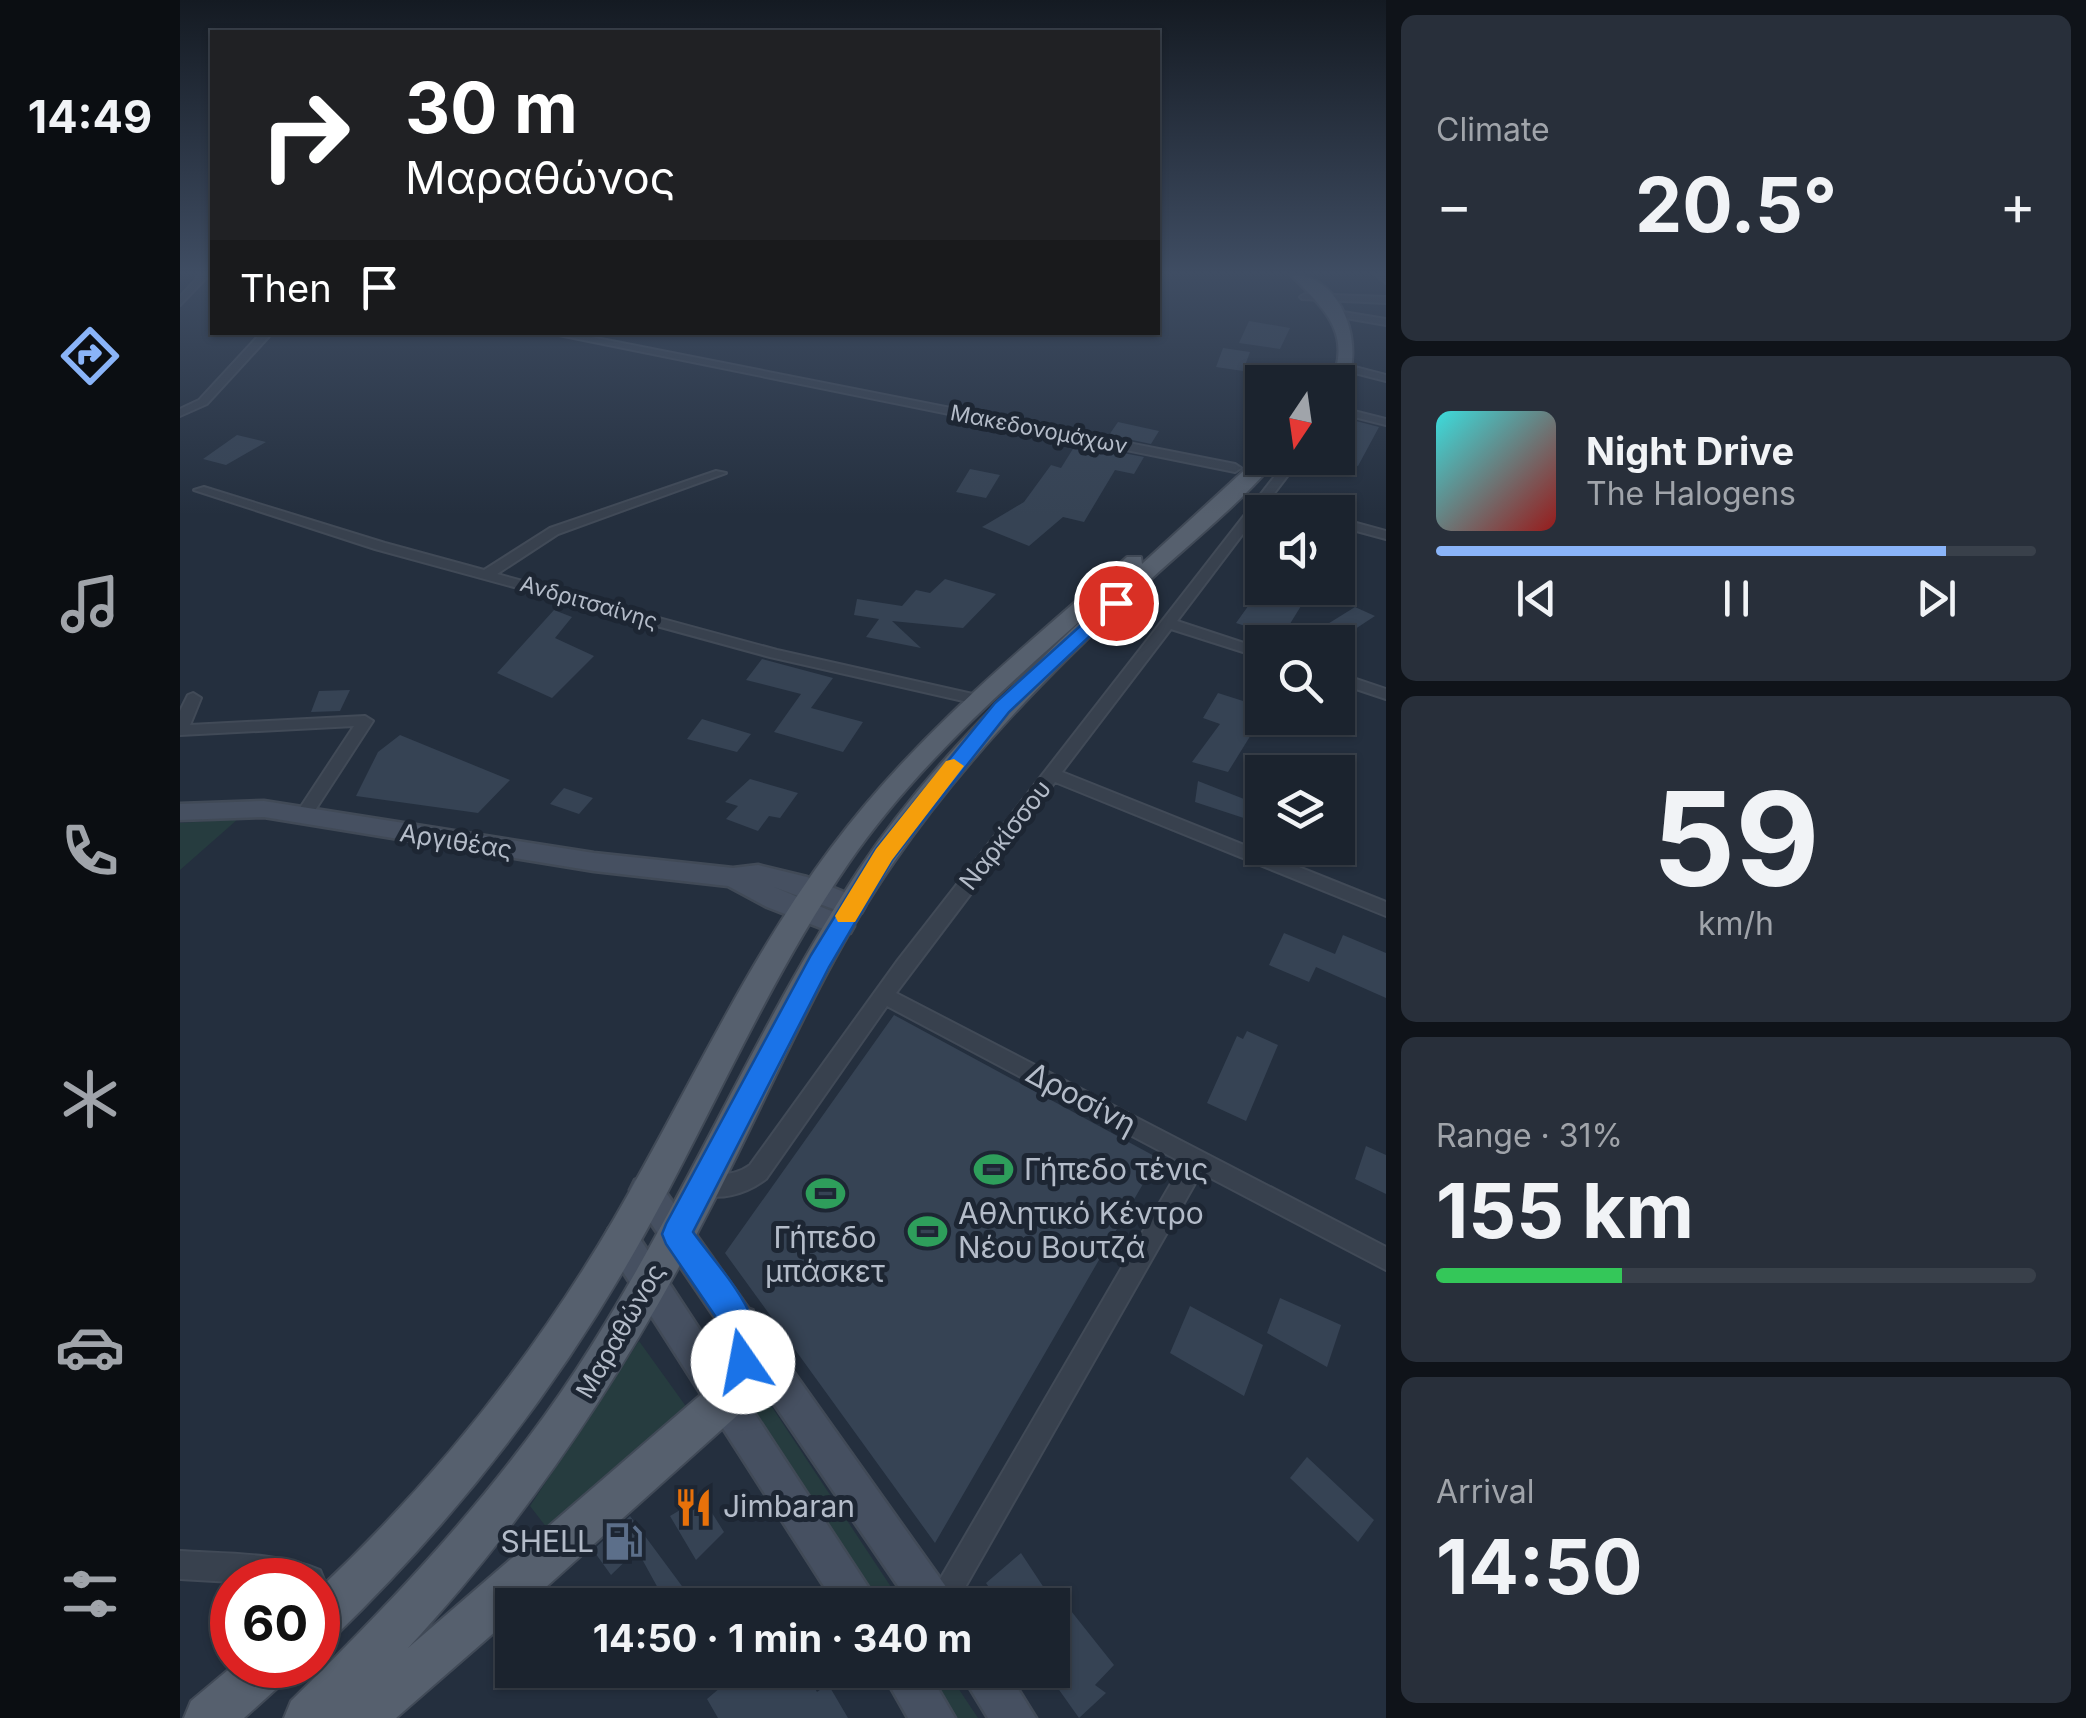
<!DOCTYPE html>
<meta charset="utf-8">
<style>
:root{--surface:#1b232e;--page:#282f3a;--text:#f1f3f6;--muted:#a0a4aa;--line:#39404a;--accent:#8ab4f8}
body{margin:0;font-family:Inter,sans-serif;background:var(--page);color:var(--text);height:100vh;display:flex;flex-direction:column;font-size:38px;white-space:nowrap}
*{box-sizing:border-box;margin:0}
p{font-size:32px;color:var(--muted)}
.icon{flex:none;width:55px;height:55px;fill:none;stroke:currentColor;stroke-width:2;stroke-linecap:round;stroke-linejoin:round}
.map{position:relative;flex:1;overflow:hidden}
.side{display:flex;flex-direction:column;gap:15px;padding:15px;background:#0f1319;width:700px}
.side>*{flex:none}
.guide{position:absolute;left:30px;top:30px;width:950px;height:305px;border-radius:0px;box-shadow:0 2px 8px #0004,0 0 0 2px var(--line);background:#202124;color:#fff;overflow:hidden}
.needle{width:65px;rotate:193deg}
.controls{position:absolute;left:1065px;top:365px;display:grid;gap:20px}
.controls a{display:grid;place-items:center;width:110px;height:110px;border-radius:0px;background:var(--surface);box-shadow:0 2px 8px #0004,0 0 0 2px var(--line);font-size:50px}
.speed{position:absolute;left:30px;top:1558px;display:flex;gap:20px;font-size:50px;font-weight:700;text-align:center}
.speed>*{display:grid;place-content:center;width:130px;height:130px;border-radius:50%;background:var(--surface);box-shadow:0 2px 8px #0004,0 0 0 2px var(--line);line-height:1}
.speed .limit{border:15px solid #d22;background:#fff;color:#111}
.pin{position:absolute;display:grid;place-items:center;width:85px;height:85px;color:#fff;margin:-42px;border:5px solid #fff;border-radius:50%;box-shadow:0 2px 10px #0007}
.me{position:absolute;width:110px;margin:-55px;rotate:348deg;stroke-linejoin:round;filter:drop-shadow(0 0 8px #0008)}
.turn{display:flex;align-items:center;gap:35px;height:210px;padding:0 30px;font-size:45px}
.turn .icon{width:130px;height:130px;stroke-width:2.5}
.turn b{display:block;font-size:70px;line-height:85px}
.then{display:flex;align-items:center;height:95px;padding:0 30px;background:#0003;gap:20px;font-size:38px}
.big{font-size:75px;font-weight:700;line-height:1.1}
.side .tile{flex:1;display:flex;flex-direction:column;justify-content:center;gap:15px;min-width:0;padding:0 35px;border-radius:15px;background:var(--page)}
.side .dial{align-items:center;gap:0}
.dial b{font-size:130px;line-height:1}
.song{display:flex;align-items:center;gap:30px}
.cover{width:120px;height:120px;border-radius:15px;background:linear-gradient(135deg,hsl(180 70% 55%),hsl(0 70% 35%))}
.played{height:10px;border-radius:5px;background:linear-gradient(90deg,var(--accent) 85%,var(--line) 85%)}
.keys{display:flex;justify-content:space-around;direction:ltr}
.heat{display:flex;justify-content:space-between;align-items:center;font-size:55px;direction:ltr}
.charge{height:15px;border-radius:8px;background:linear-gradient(90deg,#34c759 31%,var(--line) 0)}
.trip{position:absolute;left:315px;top:1588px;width:575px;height:100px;border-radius:0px;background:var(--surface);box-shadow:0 2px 8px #0004,0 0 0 2px var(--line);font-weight:700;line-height:100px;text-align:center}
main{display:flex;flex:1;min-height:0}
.tabs{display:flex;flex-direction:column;width:180px;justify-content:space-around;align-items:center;background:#0b0e12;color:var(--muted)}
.tabs .icon{width:70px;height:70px}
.tabs .active{color:var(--accent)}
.tabs b{font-size:45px;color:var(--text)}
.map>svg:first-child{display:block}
.green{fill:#263c3f}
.building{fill:#364354}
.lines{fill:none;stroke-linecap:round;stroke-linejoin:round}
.street-casing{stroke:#414a57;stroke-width:4}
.secondary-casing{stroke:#414a57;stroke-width:5}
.primary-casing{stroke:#414a57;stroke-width:4}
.street{fill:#38414e;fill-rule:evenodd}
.secondary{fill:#465061;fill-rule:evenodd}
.primary{fill:#56606e;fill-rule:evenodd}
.route{fill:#1a73e8;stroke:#114b97;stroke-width:2.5}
.slow{fill:#f59e0b}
.labels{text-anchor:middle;stroke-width:10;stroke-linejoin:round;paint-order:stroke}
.far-street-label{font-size:22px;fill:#b4bcc9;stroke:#1d2633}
.street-label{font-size:25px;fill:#b4bcc9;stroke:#1d2633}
.near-street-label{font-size:30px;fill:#b4bcc9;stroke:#1d2633}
.near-poi-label{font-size:30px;fill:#b4bcc9;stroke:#1d2633;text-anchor:start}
</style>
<main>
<nav class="tabs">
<b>14:49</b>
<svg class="icon active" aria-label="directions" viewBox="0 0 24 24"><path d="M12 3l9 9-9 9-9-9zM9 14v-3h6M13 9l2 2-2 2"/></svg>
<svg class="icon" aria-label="music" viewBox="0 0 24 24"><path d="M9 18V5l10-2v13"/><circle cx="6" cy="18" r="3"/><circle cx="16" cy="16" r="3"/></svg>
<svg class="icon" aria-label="phone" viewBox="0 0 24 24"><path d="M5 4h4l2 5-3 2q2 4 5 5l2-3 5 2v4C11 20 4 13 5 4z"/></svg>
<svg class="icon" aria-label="climate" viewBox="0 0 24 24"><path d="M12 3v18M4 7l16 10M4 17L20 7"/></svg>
<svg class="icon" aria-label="car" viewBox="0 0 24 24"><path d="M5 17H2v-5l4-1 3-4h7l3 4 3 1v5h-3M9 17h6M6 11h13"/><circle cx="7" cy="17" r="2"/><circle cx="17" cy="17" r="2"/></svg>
<svg class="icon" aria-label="filters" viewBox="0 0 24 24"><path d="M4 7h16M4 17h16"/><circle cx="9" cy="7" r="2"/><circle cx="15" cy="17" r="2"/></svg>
</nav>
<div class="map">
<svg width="1206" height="1718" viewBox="0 0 1206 1718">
<rect width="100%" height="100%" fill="#242f3e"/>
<path class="green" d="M58,819L0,870V823Z
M459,1341L510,1412L367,1528L350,1506Z
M584,1395L723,1605H696L569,1410Z
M739,1670H766L798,1718H770Z"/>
<path class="building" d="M1069,321L1110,328L1100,349L1059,343Z
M1043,348L1070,352L1063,371L1036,367Z
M1176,421L1199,427L1178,466L1151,460L1158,458L1159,438L1169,422Z
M938,422L979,431L971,444L929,435Z
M57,435L86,442L46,465L23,459Z
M896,444L964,457L954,474L935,470L904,522L883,517L849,546L802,527L844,502L871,465L881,468Z
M790,469L820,475L806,498L776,492Z
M765,579L816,594L783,628L712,621L741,648L686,637L699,619L674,615L677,599L722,606L736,590L750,593Z
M1081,588H1132L1105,632L1090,628L1087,633L1056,623Z
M1175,607L1195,616L1166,635L1146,625Z
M374,610L392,617L375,638L414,656L372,698L317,673Z
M582,659L653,678L631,708L683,722L663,752L594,732L621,694L566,680Z
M170,690L160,711L131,712L139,691Z
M1038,693L1082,707V717L1048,772L1012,762L1040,724L1023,718Z
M522,719L571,734L557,752L507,739Z
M220,735L330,780L298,813L176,796L198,752Z
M570,779L618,793L600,818L589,816L578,831L546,819L558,806L545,802Z
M1018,781L1082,806V824L1015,802Z
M384,788L413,798L399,814L370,804Z
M1104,933L1155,954L1163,935L1206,953V998L1136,967L1129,982L1089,965Z
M714,1015L978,1158L755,1543L545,1253Z
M1067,1031L1098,1045L1066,1121L1027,1103L1057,1036L1063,1039Z
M1186,1146L1206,1155V1194L1175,1179Z
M1100,1298L1161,1325L1147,1367L1087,1333Z
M1010,1306L1083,1345L1064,1396L990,1353Z
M1127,1457L1194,1520L1178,1542L1110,1478Z
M522,1497L544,1532L516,1560L490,1516Z
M450,1516L459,1528L516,1605H460L479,1590L457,1550L431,1575L413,1550Z
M841,1553L872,1600V1587L934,1665L915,1685L926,1693L899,1718L865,1670H872V1605H821L806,1583Z
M545,1670H625L637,1692L648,1684L668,1718H538L527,1699L541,1687Z"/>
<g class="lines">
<defs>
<path id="street" d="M20,275H29L0,305V297Z
M1196,275H1205L1206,283Z
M1125,294L1206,297V303L1122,299L1120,297Z
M1157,311L1206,319V325L1154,316L1152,314Z
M82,332H93L27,404L0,416V409L19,400Z
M364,332H386L1055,464L1061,468L1055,472Z
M1167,365L1206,375V381L1163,370V366Z
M1158,407L1206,419V425L1158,413Z
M1109,458H1121L1089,500L1127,512H1108L1084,506L997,621L1082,649V658L991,629L882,772L1206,902V916L875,782L716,993L1206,1247V1270L1021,1173L775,1605H745L1003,1163L707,1006L586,1179C566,1194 539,1202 515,1193L512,1186L515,1179C536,1171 551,1179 570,1165L718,960Z
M536,471L546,473L378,534L317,574L597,650L806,697L809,700L806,703L801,705L590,657L195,549L14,490L24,487L205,543L304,570L370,528Z
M1158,518L1206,531V539L1158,526Z
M1158,673L1206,689V699L1158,683Z
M13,693L21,698L10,725L185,716L193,721L130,818L124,820L116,814L174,726L0,735V711L8,695Z
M0,1551C45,1554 97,1552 140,1570L144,1580L138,1591V1580H52V1582L0,1579Z"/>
<path id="secondary" d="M84,801L414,853L553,868L578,865L627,877L681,899L685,906L681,913L672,916L594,887L670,919L674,926L670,933L661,936L587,907L548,886L414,871L84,817L0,820V804Z
M466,1175L477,1180L769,1591L775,1605H731L455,1200L450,1190L455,1180Z
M441,1223L453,1228L700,1605H656L429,1250L424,1239L429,1228Z
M701,1670H747L775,1718H728Z
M779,1670H826L856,1718H808Z"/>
<path id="primary" d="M1111,275C1164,274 1186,349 1164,388L1158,390V382H1151C1173,333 1143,308 1111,275Z
M1082,454L1098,458C1058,507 1002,549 956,593C867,675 783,762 714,862C643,964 594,1084 537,1195C453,1360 354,1512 228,1648L532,1385L543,1361L540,1324L545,1310L559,1305L573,1310L583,1362L560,1413L346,1605H332V1617L216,1718H104L111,1701C215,1599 316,1492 396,1370C501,1210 574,1030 678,871C745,770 833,685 920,603C830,683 737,764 668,864C584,986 529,1122 456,1249C374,1393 273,1522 154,1637L138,1643V1590C253,1482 354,1356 434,1219C506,1096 565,963 651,848C734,736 843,648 947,557H961L962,564Z
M54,1665H112L105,1681L64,1718H4L11,1701Z"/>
</defs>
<use href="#street" class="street-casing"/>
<use href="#secondary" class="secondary-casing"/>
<use href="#primary" class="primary-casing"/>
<use href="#street" class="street"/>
<use href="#secondary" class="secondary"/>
<use href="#primary" class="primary"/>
</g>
<linearGradient id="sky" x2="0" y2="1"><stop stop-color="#141a22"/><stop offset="0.53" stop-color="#3f4d63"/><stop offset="1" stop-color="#3f4d63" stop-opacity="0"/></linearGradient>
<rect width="1206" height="515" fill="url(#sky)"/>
<path class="route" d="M930,599L945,603L829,712L712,860L649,967L513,1232C540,1270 595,1323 574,1373L563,1378L552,1373L544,1329L486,1244L482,1234L486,1224L631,955L696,849L815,703Z"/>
<path class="slow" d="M774,759L784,766L712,860L675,922H658L655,916L696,849L766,761Z"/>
<defs>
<symbol id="stadium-bare" viewBox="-9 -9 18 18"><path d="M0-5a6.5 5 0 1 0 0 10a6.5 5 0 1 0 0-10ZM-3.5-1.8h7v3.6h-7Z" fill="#2e9e5b" stroke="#1d2633" stroke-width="2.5" paint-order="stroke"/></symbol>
<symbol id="restaurant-bare" viewBox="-9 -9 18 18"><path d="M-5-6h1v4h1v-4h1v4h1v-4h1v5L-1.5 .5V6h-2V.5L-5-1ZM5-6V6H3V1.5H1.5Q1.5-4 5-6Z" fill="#e8710a" stroke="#1d2633" stroke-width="2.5" paint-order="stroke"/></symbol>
<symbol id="fuel-bare" viewBox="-9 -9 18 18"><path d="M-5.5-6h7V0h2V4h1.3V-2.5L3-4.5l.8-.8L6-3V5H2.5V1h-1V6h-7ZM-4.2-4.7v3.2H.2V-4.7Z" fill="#5c6f8a" stroke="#1d2633" stroke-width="2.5" paint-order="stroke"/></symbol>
</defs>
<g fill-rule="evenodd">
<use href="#stadium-bare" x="786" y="1142" width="55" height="55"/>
<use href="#stadium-bare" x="618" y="1166" width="55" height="55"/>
<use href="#stadium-bare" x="720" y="1204" width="55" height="55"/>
<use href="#restaurant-bare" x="486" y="1480" width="55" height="55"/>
<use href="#fuel-bare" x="416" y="1514" width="55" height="55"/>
</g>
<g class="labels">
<g class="far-street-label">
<text transform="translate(859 429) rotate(11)" y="8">Μακεδονομάχων</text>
<text transform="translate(409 602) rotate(16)" y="8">Ανδριτσαίνης</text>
</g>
<g class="street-label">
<text transform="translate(825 835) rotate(-52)" y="9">Ναρκίσσου</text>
<text transform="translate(276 841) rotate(9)" y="9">Αργιθέας</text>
<text transform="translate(440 1331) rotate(-60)" y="9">Μαραθώνος</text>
</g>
<g class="near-street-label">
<text transform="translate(901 1099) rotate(28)" y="10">Δροσίνη</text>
</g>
<g class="near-poi-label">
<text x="844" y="1180">Γήπεδο τένις</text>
<text x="778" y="1224">Αθλητικό Κέντρο<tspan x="778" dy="34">Νέου Βουτζά</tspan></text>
<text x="645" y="1248" text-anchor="middle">Γήπεδο<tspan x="645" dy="34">μπάσκετ</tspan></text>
<text x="543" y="1517">Jimbaran</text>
<text x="414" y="1552" text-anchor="end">SHELL</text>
</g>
</g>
</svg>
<div class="controls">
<a><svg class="needle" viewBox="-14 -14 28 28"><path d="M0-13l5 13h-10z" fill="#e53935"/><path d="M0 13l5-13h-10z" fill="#a0a4aa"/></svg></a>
<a><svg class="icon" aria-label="sound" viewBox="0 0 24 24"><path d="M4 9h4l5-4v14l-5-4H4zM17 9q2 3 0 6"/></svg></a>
<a><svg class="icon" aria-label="search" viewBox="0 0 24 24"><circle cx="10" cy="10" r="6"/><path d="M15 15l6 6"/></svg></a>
<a><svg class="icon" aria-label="layers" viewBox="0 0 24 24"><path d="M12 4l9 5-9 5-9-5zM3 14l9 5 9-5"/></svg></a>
</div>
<div class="speed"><div class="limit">60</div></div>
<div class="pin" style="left:936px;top:603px;background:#d93025"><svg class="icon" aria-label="arrive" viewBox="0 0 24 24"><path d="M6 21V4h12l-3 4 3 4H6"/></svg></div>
<svg class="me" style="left:563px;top:1362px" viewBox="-20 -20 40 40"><circle r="19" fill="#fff"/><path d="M0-13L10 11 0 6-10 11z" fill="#1a73e8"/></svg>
<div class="trip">14:50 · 1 min · 340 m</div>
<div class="guide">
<div class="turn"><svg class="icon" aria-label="right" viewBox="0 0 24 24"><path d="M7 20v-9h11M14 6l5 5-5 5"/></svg><div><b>30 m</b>Μαραθώνος</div></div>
<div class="then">Then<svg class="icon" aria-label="arrive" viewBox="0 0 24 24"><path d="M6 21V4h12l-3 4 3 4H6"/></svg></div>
</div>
</div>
<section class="side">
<div class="tile"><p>Climate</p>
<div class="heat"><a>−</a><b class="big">20.5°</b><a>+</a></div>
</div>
<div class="tile">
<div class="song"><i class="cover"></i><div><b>Night Drive</b><p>The Halogens</p></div></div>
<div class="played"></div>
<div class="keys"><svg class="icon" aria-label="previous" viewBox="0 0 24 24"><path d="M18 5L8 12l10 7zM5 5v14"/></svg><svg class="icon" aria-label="pause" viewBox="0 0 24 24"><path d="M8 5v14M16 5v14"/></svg><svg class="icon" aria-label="next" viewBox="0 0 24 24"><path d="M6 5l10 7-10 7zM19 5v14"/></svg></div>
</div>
<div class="tile dial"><b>59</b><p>km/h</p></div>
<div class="tile"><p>Range · 31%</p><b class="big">155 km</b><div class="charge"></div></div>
<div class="tile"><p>Arrival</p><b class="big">14:50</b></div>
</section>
</main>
